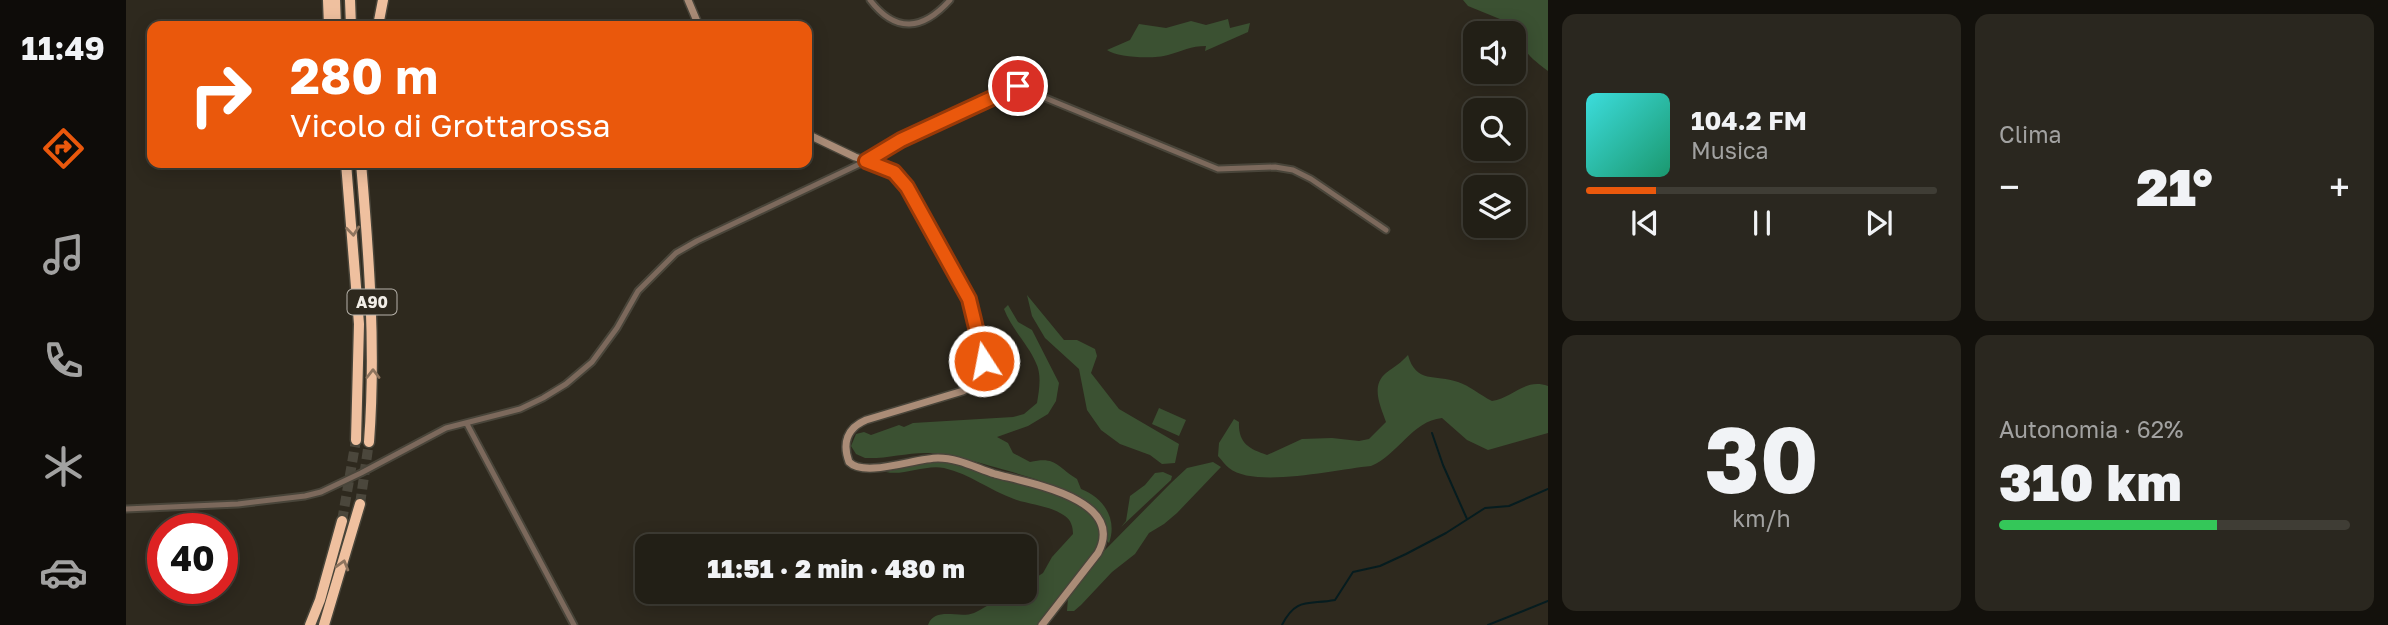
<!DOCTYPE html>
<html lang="it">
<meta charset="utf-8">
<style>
:root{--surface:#221f16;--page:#2a271f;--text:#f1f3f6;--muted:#a2a2a1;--line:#3f3d35;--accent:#ea580c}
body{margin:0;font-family:"Golos Text",sans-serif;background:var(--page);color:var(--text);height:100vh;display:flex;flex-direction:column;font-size:26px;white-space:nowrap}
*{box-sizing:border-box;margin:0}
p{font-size:23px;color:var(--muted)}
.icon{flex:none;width:38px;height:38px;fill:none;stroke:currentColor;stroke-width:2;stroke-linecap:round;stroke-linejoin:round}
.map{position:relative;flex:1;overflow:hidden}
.details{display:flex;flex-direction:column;gap:14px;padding:14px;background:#13110c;width:840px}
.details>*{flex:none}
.guide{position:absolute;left:21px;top:21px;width:665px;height:147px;border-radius:14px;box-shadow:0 4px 18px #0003,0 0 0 2px var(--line);background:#ea580c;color:#fff;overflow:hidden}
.tools{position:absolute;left:1337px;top:21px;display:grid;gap:14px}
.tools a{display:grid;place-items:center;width:63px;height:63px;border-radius:14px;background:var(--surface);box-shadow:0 4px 18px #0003,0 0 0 2px var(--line);font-size:35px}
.speed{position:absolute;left:21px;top:513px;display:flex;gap:14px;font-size:35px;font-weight:700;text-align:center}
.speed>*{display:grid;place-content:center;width:91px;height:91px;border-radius:50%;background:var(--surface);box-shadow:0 4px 18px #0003,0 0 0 2px var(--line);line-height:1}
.speed .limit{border:10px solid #d22;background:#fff;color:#111}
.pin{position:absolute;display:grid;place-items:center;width:60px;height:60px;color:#fff;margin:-30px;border:4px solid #fff;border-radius:50%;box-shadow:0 2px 7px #0007}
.me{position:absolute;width:77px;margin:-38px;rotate:349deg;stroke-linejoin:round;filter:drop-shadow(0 0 5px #0008)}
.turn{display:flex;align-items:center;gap:24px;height:147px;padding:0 28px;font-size:32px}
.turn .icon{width:91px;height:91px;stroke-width:2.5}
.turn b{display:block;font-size:49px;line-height:60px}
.big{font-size:52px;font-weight:800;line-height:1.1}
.details .tile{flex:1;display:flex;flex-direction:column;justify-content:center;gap:10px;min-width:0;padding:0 24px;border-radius:14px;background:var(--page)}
.details .dial{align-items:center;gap:0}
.dial b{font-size:91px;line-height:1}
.song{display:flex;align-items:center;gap:21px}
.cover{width:84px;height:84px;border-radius:10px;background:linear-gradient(135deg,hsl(180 70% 55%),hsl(160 70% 35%))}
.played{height:7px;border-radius:4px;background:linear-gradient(90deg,var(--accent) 20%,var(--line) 20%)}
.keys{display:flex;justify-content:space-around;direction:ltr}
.heat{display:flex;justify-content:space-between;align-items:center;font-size:38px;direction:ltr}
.charge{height:10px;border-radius:5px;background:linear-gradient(90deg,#34c759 62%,var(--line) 0)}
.details .tiles{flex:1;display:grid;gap:14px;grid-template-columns:repeat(2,1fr)}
.trip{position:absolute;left:509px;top:534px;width:402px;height:70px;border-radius:14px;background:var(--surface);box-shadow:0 4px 18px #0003,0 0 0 2px var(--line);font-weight:800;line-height:70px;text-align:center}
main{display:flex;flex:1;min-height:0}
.menu{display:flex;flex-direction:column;width:126px;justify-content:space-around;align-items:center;background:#0e0c09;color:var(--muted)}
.menu .icon{width:49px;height:49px}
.menu .current{color:var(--accent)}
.menu b{font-size:32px;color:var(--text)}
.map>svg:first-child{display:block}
.green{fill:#3b5132}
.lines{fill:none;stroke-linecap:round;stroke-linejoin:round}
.stream{stroke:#061c1f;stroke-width:2}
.highway-tunnel{stroke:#4b473c;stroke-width:10;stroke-dasharray:10 5;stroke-linecap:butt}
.street-casing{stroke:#49453a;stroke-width:9}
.secondary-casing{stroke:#49453a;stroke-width:10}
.highway-casing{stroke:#49453a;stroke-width:13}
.street{stroke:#7c695c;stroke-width:5}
.secondary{stroke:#aa8c77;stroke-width:7}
.highway{stroke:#efc09f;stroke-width:10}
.oneway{stroke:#8e745e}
.route-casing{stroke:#983908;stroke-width:18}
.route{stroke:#ea580c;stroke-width:12}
.labels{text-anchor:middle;stroke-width:7;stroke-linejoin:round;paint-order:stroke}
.shield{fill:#2e291e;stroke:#b7b3ab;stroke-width:2}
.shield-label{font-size:16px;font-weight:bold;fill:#f2eee7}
</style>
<main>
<nav class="menu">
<b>11:49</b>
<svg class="icon current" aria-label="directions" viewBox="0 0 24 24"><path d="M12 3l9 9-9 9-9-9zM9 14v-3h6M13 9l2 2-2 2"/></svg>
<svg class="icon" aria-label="music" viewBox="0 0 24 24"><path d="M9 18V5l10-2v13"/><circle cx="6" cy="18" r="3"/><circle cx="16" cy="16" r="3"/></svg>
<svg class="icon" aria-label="phone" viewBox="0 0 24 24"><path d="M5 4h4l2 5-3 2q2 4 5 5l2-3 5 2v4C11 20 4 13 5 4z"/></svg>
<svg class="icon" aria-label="climate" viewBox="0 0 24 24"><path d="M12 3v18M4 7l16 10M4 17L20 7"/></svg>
<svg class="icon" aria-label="car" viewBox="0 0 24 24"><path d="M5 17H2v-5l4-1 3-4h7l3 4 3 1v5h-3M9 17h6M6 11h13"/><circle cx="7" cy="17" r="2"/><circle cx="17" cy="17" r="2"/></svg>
</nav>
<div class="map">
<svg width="1422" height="625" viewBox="0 0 1422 625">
<rect width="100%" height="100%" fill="#2e291e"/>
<path class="green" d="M1337,0H1422V71C1402,56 1396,51 1391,26L1342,6Z
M1102,19L1104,28L1124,23L1122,32L1079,51L1080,46C1065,46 1056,51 1042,55C1028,59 992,58 981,50L1004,40L1013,24L1040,28L1065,21L1080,25Z
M901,295L938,340H951L969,349L971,356L965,373L993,409L1053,444L1049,463L1036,464L1024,455L994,444L975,430L961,410L953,369L919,338L906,316Z
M882,305L892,322L906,330L933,383L930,401L922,414L902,426L871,437L882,443L887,453L904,462C930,456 930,466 951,479L955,489C977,497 992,519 983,543L980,540C989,497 902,477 872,468C850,462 827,454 804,453C782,452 761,459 739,458L730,454L725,446L730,434L738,432L745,435L773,425L778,427L787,423L887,417L898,414L911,403C913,391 916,375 910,363C902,344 886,330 878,309Z
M1282,355C1290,384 1309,374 1332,382C1344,386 1354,395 1366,401C1387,398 1398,378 1422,386V433L1362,450L1341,440L1316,418C1286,421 1272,455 1245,466C1211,469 1129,489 1103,468C1099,465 1096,460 1092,456L1093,443L1108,419L1113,422C1112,443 1123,449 1141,455L1176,439L1206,438L1233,441L1243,439L1260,422C1255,407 1244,386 1260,373C1268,367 1275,363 1282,355Z
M1033,408L1060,420L1053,436L1026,424Z
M810,459C838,463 863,472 890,480C921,490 995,504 968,552L911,625H802C809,606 833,619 848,613C871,603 870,592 900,592V584L917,573L926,557L947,534C947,527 945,520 939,516C923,505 905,505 888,499C863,490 844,474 818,468C800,464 778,476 760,472Z
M1087,462L1095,467L1051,513L1038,524L1023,533L1009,554L986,572L955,605L948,611H941L942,598L950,585L976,553L1045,483L1061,468Z
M1037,472L1046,476L1045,480L995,527L1000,521L1004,496L1019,485L1029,473Z"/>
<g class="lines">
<path class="stream" d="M1306,433L1317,465L1341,519
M1156,625C1170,597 1182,605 1209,600L1227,572L1254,566L1280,554L1320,533L1359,508L1383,506L1422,489
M1362,625L1422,601"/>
<path class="highway-tunnel" d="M234,504L243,442
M216,521L230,440"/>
<defs>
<path id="street" d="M744,0C770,34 797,30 824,0
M341,424L448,625
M0,509L112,504L179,496L195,492L235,473L320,428L394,409L417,398L440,384L466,362L491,328L512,291L550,253L571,241L740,161L775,140L890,86L1092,169L1149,167L1167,170L1185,179L1260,230"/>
<path id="secondary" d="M562,0L573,26
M681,134L729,157L762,168L775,179L843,299L856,351L857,370L853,379L837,391L740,420C721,428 716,443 723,462C739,478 789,458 812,458C832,458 850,468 869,474C903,483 1001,499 972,553L916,625"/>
<path id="highway" d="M202,0L203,26
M209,0L210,26
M224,0L225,26
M252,26L257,0
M220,163L233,324L230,440
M235,163C243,256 250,348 243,442
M184,625L194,600L216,521
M198,625L234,504"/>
</defs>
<use href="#street" class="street-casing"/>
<use href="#secondary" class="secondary-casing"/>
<use href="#highway" class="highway-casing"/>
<use href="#street" class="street"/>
<use href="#secondary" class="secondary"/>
<use href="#highway" class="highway"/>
</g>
<defs><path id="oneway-chevron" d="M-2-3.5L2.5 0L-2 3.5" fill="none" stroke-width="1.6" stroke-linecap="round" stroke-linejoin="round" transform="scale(1.75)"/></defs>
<g class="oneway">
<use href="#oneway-chevron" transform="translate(227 231) rotate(84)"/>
<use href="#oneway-chevron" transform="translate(247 374) rotate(-90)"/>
<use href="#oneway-chevron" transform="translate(217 565) rotate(-74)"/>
</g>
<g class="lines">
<defs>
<path id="route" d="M858,361L843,299L781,187L768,172L740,161L775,140L892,86"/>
</defs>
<use href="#route" class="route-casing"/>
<use href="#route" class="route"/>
</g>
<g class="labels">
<rect class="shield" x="221.5" y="289.5" width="49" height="25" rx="5"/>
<g class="shield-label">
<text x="246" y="308">A90</text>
</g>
</g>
</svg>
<div class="tools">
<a><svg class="icon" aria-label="sound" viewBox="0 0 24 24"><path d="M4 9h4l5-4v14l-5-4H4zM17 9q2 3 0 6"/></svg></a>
<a><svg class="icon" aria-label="search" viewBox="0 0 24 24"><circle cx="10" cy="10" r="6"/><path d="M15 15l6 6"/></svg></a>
<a><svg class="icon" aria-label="layers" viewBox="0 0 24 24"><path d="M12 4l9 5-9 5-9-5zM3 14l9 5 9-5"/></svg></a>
</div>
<div class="speed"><div class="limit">40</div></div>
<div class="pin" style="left:892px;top:86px;background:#d93025"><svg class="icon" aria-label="arrive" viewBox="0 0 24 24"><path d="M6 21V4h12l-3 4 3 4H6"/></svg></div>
<svg class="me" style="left:858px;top:361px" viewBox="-20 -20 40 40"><circle r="17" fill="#ea580c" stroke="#fff" stroke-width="3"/><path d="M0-11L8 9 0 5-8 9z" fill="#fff"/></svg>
<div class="trip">11:51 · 2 min · 480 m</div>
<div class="guide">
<div class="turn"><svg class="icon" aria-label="right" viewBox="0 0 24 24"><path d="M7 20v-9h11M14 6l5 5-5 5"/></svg><div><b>280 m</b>Vicolo di Grottarossa</div></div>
</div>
</div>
<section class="details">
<div class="tiles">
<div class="tile">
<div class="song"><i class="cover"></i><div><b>104.2 FM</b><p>Musica</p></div></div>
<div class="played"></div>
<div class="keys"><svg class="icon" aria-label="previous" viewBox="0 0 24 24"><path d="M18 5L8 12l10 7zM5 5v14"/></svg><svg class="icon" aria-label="pause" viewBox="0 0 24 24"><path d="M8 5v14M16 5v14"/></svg><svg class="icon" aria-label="next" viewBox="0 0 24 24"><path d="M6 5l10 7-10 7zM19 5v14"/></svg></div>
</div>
<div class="tile"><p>Clima</p>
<div class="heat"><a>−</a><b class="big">21°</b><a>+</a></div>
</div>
<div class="tile dial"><b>30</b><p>km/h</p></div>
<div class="tile"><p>Autonomia · 62%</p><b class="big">310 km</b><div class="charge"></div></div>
</div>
</section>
</main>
